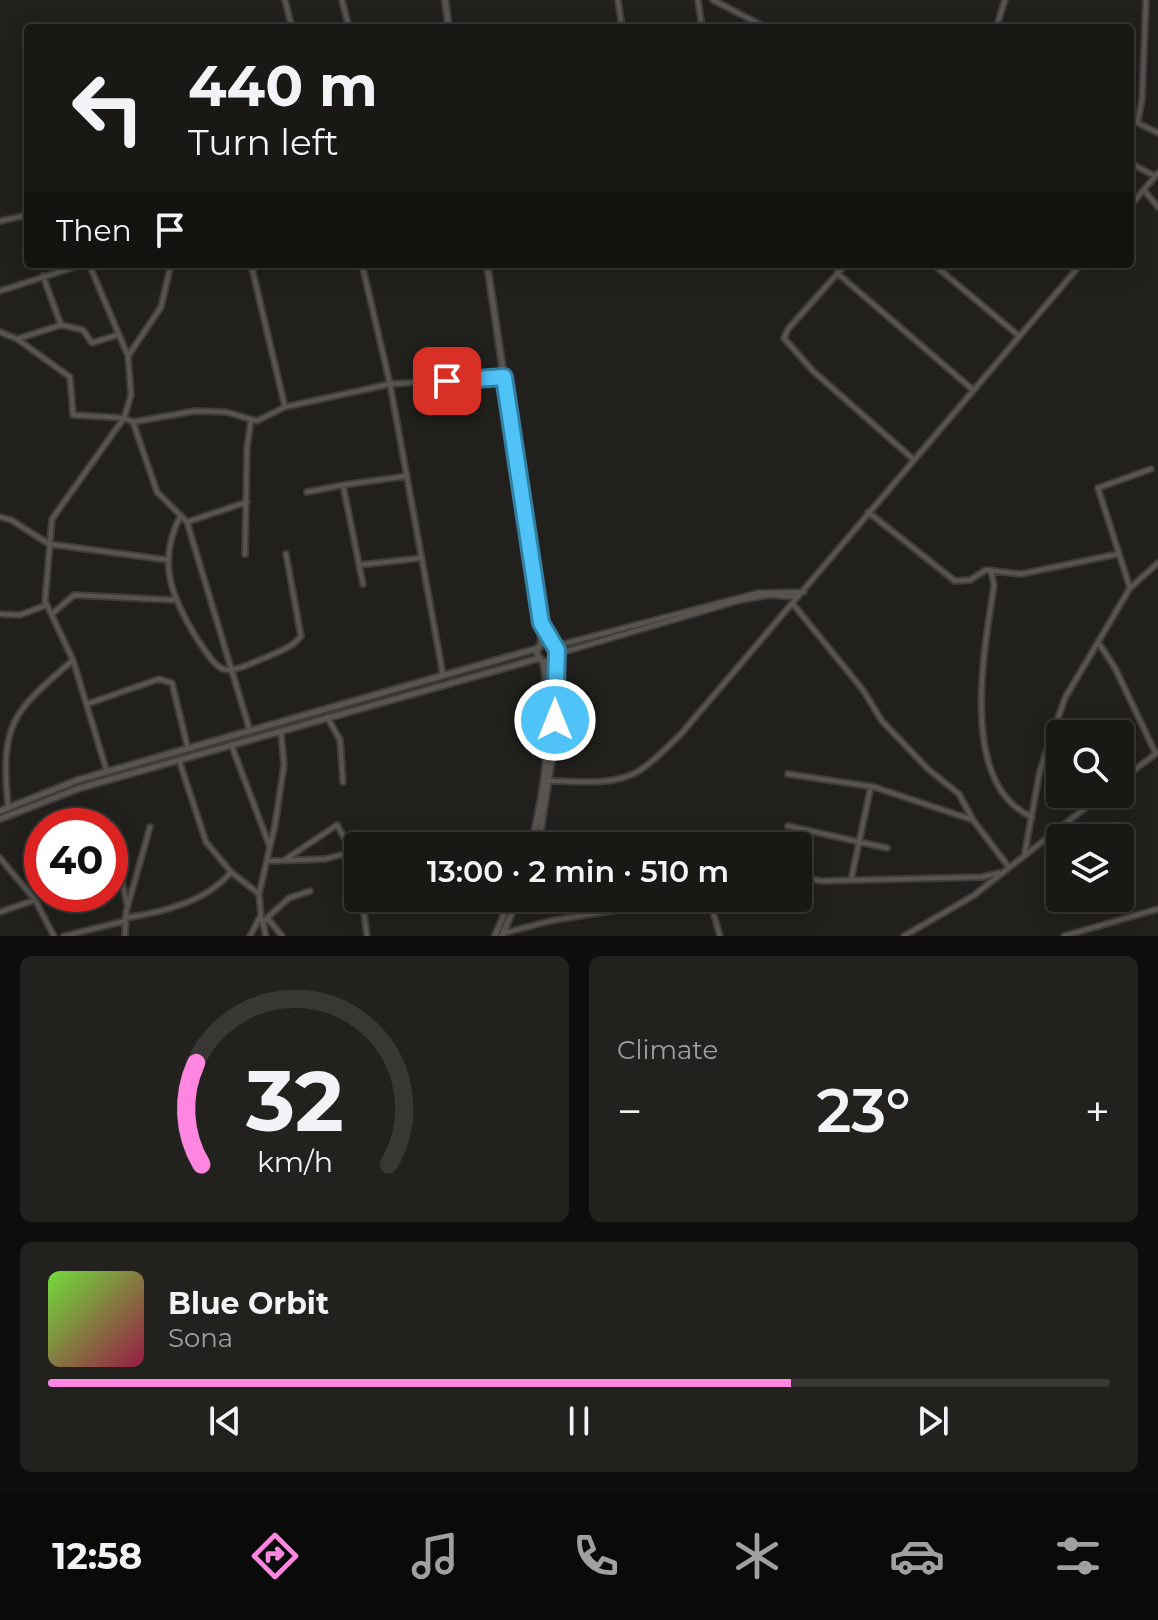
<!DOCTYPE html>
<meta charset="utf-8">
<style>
:root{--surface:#1a1815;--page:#23211e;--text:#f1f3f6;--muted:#9fa0a0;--line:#383734;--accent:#fe85e0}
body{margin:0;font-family:Montserrat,sans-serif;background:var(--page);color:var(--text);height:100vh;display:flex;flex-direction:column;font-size:30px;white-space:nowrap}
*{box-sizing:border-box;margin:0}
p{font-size:26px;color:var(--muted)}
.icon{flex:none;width:44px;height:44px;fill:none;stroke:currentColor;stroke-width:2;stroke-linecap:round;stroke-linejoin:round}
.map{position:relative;height:936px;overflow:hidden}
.panel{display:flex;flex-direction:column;gap:20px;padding:20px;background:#0e0d0c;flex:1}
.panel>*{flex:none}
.banner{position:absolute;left:24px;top:24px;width:1110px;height:244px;border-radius:8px;box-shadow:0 4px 20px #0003,0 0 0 2px var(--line);background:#1a1815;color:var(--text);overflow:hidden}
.controls{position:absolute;left:1046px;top:720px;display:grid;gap:16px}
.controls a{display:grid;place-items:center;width:88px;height:88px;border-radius:8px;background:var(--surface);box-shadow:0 4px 20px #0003,0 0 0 2px var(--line);font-size:40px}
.speed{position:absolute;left:24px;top:808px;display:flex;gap:16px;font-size:40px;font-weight:700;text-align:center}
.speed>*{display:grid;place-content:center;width:104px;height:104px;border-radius:50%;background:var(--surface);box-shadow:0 4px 20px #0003,0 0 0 2px var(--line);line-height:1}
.speed .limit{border:12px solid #d22;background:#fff;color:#111}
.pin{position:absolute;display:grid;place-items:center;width:68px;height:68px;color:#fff;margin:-34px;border-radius:16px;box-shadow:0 4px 12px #0006}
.me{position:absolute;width:88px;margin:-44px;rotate:0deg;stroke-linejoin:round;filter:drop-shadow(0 0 6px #0008)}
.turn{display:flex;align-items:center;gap:28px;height:168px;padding:0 32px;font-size:36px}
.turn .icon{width:104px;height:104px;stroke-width:2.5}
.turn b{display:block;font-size:56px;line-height:68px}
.then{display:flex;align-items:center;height:76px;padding:0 32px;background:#0003;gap:16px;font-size:30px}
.big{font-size:60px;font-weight:600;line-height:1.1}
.panel .card{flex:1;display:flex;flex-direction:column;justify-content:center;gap:12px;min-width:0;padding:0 28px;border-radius:12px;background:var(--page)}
.panel .dial{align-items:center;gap:0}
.dial svg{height:208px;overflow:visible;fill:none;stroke:var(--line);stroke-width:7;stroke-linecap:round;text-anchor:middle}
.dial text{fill:var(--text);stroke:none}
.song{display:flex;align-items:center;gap:24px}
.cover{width:96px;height:96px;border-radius:12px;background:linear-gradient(135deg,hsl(100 70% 55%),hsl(340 70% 35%))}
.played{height:8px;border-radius:4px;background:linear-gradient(90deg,var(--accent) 70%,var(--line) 70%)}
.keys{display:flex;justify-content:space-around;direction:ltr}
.heat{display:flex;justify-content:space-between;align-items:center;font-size:44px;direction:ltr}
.panel .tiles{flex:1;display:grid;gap:20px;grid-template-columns:1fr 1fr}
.card:last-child{grid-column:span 2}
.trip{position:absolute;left:344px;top:832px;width:468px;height:80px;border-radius:8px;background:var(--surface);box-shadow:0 4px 20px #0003,0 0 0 2px var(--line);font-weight:600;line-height:80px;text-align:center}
.tabs{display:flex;height:128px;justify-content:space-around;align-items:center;background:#0a0a08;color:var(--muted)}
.tabs .icon{width:56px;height:56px}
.tabs .active{color:var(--accent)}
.tabs b{font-size:36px;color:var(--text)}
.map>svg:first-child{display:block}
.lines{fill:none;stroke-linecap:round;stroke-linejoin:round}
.minor-casing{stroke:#3f3d3b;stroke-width:8}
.tertiary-casing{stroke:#3f3d3b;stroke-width:9}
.minor{stroke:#585551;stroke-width:4}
.tertiary{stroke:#585551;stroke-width:5}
.route-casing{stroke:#337fa1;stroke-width:20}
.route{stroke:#4fc3f7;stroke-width:14}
</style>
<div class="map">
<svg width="1158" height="936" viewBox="0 0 1158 936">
<rect width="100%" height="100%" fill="#22201c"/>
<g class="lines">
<defs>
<path id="minor" d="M285,0L292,28
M342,0L349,28
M618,0L622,28
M698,0L702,28
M713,0L767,28
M996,28L1005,0
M1130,119L1158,133
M1138,121L1142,99L1146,0
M1130,163L1155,176
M1144,190L1158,207
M1130,206L1158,173
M0,221L28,215
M89,264L128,356
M251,264L285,407L390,384L504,377
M362,264L390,384L443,675
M846,264L788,329L784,338L813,371L913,459
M933,264L1019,336
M837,273L972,389
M43,276L61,325
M0,291L84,264
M0,332L17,339L70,377L73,415L124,418L131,395L128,356L161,307L171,264
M17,339L61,325L83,330L92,343L117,335
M133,422L157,492L187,522L250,731
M343,485L407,476
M307,492L343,485L363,584
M868,512L955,581L970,580L986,570L1021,574L1118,554
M181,515C155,563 173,600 199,642C205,650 213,665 223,669C234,673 254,662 264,658C278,652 292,648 301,636L286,554
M0,517L11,520L49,544L168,560
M187,522L247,502
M245,554L247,447L251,421
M359,565L421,558
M991,571L994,585C985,647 957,784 1032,817
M1130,588L1098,488L1151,469
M793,604L863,690L882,721L928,769L959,794L973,820
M0,614L20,615L47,605
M52,614L74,595L173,600
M1100,645L1115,668L1156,754
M555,646L758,593L804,592
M557,654L741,600L769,595L798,597
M73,660L107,772
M87,704L159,679L172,683L188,749
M327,717L340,740L343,782
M231,744L270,847
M179,760L206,842L231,872L259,894
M788,774L874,787L973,820L1008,866
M550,781C577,781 612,786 637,772C653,763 667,747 680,735L1081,264
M1120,781L1158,752
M8,806C0,722 13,712 73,660L45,601L52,519L124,418L133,422L195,411L226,412L257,421L285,407
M110,826L127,904
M788,826L887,848
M1025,852L1040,770L1065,698L1130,588L1158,563
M0,858L35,900L54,936
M286,859L337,825L358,861
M269,861L325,859L352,852
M798,877L822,881L982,877L999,873
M851,880L871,786
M362,898L367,936
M709,898L720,936
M0,912L35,900
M125,918C163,912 206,902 231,872
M262,919L266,936
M266,919L289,898L310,891
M262,921L269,920L282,936
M504,933L550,921L689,898
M64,936L125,921
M125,936L126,912L150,827
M250,936L261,915L259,894L275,825L284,765L281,732
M904,936L973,896L1103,794
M1064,936L1158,909"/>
<path id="tertiary" d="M445,0L449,28
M487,264L541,623V645
M542,624L552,643
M537 652a10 10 0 1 1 20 0a10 10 0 1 1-20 0Z
M0,811L78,780L539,648
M0,819L80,788L540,658
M531,846C546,786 554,722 543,661
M538,846L553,751L554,659
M495,936L511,898
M502,936L518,898"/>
</defs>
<use href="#minor" class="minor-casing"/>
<use href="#tertiary" class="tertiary-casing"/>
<use href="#minor" class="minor"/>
<use href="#tertiary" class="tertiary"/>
</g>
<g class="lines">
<defs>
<path id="route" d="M447,381L504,377L541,623L557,650L555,720"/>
</defs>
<use href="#route" class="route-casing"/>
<use href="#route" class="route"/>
</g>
</svg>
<div class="controls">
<a><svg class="icon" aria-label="search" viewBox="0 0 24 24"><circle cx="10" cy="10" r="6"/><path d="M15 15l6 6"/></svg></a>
<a><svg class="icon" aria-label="layers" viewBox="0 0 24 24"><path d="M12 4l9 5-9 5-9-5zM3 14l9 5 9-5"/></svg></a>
</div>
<div class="speed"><div class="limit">40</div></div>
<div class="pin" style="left:447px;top:381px;background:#d93025"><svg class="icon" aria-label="arrive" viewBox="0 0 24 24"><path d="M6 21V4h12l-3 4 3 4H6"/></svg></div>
<svg class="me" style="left:555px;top:720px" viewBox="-20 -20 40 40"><circle r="17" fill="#4fc3f7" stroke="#fff" stroke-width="3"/><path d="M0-11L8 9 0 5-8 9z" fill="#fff"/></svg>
<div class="trip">13:00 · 2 min · 510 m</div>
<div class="banner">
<div class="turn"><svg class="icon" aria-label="left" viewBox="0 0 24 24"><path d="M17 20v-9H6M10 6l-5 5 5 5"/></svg><div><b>440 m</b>Turn left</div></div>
<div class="then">Then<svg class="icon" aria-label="arrive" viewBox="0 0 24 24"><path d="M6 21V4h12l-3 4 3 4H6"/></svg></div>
</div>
</div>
<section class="panel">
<div class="tiles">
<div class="card dial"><svg viewBox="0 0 100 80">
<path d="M14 69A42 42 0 1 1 86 69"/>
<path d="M14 69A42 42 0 0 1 12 30" stroke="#fe85e0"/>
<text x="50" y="56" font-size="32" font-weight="700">32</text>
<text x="50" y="72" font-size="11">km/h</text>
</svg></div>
<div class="card"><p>Climate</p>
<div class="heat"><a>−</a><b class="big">23°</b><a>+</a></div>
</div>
<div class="card">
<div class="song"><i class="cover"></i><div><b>Blue Orbit</b><p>Sona</p></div></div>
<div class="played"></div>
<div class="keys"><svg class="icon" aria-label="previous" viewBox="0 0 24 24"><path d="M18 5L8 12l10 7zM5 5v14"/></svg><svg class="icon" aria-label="pause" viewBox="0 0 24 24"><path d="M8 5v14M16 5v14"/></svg><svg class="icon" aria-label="next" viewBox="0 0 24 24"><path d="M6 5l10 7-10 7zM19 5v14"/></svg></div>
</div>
</div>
</section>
<nav class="tabs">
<b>12:58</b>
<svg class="icon active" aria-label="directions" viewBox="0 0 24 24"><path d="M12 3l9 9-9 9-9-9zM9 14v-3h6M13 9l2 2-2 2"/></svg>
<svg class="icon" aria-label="music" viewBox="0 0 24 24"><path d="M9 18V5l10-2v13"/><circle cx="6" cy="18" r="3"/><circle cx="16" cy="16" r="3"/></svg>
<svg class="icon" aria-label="phone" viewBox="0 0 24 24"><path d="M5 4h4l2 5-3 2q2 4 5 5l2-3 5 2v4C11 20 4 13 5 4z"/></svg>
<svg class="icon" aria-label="climate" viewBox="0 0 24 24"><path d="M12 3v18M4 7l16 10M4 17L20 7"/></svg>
<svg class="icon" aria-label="car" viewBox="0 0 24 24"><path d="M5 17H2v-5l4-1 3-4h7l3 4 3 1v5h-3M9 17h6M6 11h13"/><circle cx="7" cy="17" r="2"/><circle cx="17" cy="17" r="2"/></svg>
<svg class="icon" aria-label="filters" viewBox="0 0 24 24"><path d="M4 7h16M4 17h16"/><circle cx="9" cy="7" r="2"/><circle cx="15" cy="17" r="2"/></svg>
</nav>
